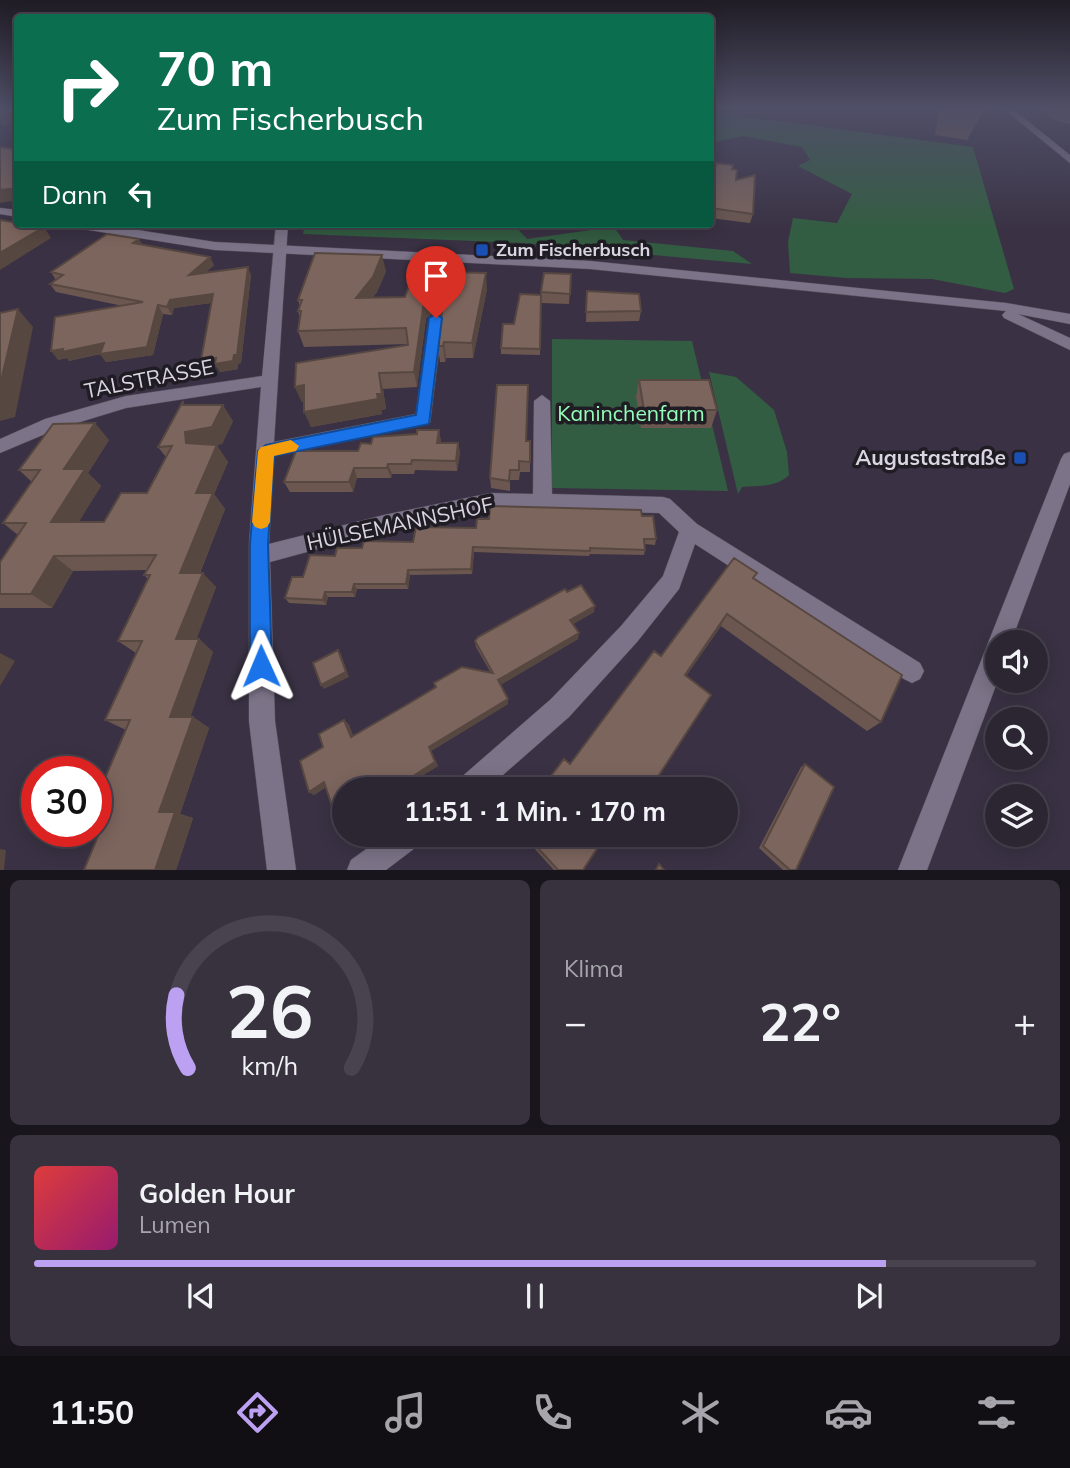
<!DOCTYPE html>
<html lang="de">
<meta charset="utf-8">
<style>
:root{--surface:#2c2633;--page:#38323f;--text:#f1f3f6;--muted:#a6a5ac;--line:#48434e;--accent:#bca0f2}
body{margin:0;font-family:Mulish,sans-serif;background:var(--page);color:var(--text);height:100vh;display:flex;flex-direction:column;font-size:26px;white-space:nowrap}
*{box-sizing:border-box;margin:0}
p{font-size:23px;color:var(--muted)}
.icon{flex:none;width:38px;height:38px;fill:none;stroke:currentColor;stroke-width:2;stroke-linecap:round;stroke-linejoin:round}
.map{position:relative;height:870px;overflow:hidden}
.drawer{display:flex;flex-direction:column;gap:10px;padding:10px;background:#18151c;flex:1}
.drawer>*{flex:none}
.hud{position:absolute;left:14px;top:14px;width:700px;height:214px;border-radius:7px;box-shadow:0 4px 18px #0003,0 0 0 2px var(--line);background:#0b6e4f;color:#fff;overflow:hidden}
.fabs{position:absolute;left:985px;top:630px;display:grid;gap:14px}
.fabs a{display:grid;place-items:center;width:63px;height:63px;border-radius:50%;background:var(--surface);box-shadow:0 4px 18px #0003,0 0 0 2px var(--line);font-size:35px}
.speed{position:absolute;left:21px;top:756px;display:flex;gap:14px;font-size:35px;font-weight:700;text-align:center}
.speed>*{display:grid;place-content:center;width:91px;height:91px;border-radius:50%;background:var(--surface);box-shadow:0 4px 18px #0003,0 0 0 2px var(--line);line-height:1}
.speed .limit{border:10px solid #d22;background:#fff;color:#111}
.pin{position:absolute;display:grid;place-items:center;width:60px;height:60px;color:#fff;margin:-72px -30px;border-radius:50% 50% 50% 0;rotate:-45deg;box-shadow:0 0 7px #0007}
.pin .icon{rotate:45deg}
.me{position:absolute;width:77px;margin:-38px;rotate:359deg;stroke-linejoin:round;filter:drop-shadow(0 0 5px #0008)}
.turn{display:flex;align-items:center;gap:24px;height:147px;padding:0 28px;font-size:32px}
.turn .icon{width:91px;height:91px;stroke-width:2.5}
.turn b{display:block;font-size:49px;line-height:60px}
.then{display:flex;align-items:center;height:66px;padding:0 28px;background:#0003;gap:14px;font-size:26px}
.big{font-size:52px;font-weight:700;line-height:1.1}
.drawer .card{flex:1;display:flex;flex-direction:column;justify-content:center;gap:10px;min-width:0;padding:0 24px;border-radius:10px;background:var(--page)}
.drawer .dial{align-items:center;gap:0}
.dial svg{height:182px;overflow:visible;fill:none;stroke:var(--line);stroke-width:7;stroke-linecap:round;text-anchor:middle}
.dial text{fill:var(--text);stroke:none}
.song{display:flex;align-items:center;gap:21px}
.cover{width:84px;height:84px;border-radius:10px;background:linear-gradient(135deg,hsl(0 70% 55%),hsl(320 70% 35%))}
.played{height:7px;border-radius:4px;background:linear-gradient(90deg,var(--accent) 85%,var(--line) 85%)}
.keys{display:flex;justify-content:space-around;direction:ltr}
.heat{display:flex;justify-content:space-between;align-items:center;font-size:38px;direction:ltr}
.drawer .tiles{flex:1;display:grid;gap:10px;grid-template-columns:1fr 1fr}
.card:last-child{grid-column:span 2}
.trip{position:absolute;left:332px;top:777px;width:406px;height:70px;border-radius:35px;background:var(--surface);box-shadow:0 4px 18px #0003,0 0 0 2px var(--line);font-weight:700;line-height:70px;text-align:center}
.dock{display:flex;height:112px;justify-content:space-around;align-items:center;background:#120f14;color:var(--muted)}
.dock .icon{width:49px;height:49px}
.dock .current{color:var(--accent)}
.dock b{font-size:32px;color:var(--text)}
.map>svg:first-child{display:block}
.green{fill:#335d42}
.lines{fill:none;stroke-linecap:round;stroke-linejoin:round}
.street-casing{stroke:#554f5d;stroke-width:1}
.secondary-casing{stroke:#554f5d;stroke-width:1}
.street{fill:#7c7388;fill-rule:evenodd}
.secondary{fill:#7c7388;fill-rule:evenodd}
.wall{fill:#6b5750}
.shaded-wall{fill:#574741}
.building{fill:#7c655d;stroke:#574741;stroke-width:2}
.route{fill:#1a73e8;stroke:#114b97;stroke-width:2}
.slow{fill:#f59e0b}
.transit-dot{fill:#1a4fb4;stroke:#1f1c24;stroke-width:2.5}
.labels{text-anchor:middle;stroke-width:7;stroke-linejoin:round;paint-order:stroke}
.far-poi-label{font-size:18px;font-weight:bold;fill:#dad6e1;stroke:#1f1c24;text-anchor:start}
.street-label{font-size:21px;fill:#dad6e1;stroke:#1f1c24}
.park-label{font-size:21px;fill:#94fdb9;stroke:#1f1c24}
.poi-label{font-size:21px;font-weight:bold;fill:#dad6e1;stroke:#1f1c24;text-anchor:end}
</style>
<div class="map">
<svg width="1070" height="870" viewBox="0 0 1070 870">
<rect width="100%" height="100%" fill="#3a3244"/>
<path class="green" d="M711,112L973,147L1014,289L1005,293L932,279L846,278L790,273L788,242L793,218L837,223L852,194L798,166L810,160L802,147L743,136L711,143Z
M305,224L515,226L527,239L591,230L589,224H612L623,240L733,251L752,264L522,243L303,234Z
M552,339L692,341L728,491L552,488Z
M709,372L736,377L774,410L787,452L789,475C778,487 758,486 742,487L738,494Z"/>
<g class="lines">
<defs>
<path id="street" d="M276,224H288L274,442L416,414L429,318L436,314L443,318L430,423L274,456L269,544L384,515L491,493L533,494L534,401L542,395L550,401L552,494L663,497L670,499L697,524L920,663L924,671L920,679L912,683L904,679L695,544L679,589L637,642L569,717L487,789H454L458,780L551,699L621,626L663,576L679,532L659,513L491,509L384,531L270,562L275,721L296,870H267L249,721V544L261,387L126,408L57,429L0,453V439L45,419L126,396L262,376Z
M386,835H423L419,845L386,870H347L351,860Z"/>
<path id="secondary" d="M1004,109H1013L1070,155V163Z
M0,208L18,210V217L0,214Z
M70,224H99L215,242L590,261L1006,303L1070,314V324L1018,314L1070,338V350L1004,318L1002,315L1006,311L590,269L215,250L76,228Z
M1070,452V484L1011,642H998V680L927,870H898L1061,459L1064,454Z"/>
</defs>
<use href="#street" class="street-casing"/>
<use href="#secondary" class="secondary-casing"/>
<use href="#street" class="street"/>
<use href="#secondary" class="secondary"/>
</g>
<path class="wall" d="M939,109H982V113L967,140L935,135Z
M1041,109H1070V124L1054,120Z
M712,168L732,169L736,180L753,214L750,223L710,218V173Z
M139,239L142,245L214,265L205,273L251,275L241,363L238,364V369L220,372L217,367L206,369L211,303L174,308L172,315L163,314L153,355L106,362L100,354L69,361L67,358L58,360L123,306L56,292L50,284L56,280L51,272Z
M451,256L453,272L487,289L473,358H446L445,362H440L438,346L442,316L435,312L426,318L417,387L383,389L386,409L381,410L382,414L311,427L304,402H302L295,387L408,344L304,347L298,331L300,318L298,311L300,306L298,300L386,271L377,292L372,298L405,297Z
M571,274L569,304L541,303V292Z
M587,291L641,311L639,321L586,322Z
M541,295L540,355L501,354V348L514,324Z
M639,380L717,410L711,428H641L636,397Z
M186,405L233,421L222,444L215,445L228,462L214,494L225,509L200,573L216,587L196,639H199L213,652L190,717H193L209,728L180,814L193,818L176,870H84L105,818L96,816V799L126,730L105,720L136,653L118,641L148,579L144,575L146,570L73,571L52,608H0V562L18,535L3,523L32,482L19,470L109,440L88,473L101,486L78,522H104L147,493L166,457L158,447Z
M439,430L441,443H458L460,453L457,471L415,470L414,474H392L391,478H357L353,492H290L284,482L358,451L371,444Z
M526,441H530V472H520L519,480H510V491L491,488L490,478Z
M642,516L656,539L655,545L645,544V550L644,555L590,554L589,556L474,552L472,574L410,575L408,589H357L355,597H328L326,605L289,603L285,598L303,577L335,556L362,548L413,542L476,528Z
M754,578L881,722L867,731L721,626L686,676L570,764L661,656Z
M567,592L594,612L573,624L578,639L500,685L508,699V704L431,751L438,766L407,785L404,781L391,789H345L339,815L326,787L314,795L309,792L323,747L344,720L349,725L353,736L491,673L476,647L475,641Z
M805,764L796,870H783L759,848L801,767Z
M522,835H606L583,870H554Z"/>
<path class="shaded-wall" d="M18,112V123L3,126L0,121V115Z
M18,188V200L0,203V190Z
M44,227L51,238L0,270V253Z
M139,239L144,247L133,243Z
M382,255L386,271L377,292L360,314L356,298Z
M451,256L453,271L449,287L447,272Z
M210,257L214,265L193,283L189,275Z
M248,267L251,275L241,363L238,364V369L220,372L217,367L206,369L201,360Z
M486,273L487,289L473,358L472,343Z
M213,294L217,302L174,308L172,315L167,307L170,300Z
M432,296L435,312L426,318L417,387L414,372L424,302Z
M158,305L163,314L153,355L106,362L100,354Z
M18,309L33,327L15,417L0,421V385Z
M444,342L446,358L445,362L443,346Z
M104,343L110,351L69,361L67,358L58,360L51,351Z
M379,373L383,389L386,409L381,410L382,414L311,427L304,412L377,394Z
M304,385L311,401L302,402L295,387Z
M223,405L233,421L222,444L197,448L186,443L185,432Z
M95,423L109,440L88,473L101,486L69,538L51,522L64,469Z
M439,430L441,441L439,453L437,443Z
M458,443L460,453L457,471L456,461Z
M217,445L228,462L214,494L225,509L194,587L180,573L196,493Z
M388,464L392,474L391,478L387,468Z
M354,468L357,478L353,492L349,482Z
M473,547L474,552L472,574L471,569Z
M54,556L73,571L52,608L31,594Z
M408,570L410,575L408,589L406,584Z
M203,573L216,587L192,652L176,639Z
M354,584L357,589L355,597L352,592Z
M325,592L328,597L326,605L323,600Z
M595,606L594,612L570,626V620Z
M727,614L721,626L679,685L685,675Z
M579,633L578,639L499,686L498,680Z
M199,639L213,652L187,727L170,717Z
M338,650L341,654L349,677L324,689L321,685Z
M0,653L15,661L0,686Z
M508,699V704L431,751L438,766L407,785L404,782L429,747Z
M193,717L209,728L180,814L193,818L176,870H155L159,812Z
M344,720L349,725L355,741L351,737Z
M402,777L405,780L391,789H381Z
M324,782L329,785L314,795L309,792Z
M345,805V812L339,815L334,812Z
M0,849L6,850L4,870H0Z"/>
<path class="building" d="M0,109H18V112L0,115Z
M954,109H982V113Z
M18,141V188L0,190V147L14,149Z
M716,163L733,165L732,169L737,170L736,180L755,175L753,214L710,208V177L712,168H715Z
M0,220L18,223V224H25L44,227L0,253Z
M107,234L139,239L133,243L210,257L189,275L248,267L237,355H234L233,361L215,364L216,358L201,360L213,294L170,300L167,307L158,305L147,347L100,354L104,343L62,352L63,349L51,351L55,317L143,302L50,284L63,275L51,272Z
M315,253L382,255L373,277L356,298L405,297L420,254L451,256L447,272L486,273L472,343L444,342L443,346H438L443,303L432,296L424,302L414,372L379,373L382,394H377L378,399L304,412V385L295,387L296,363L408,345L406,328L298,331L301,311H298L302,300H298Z
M544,273L571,274L570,294L541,292Z
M587,291L639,294L641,311L586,312Z
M520,294L541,295L540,349L501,348L503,324H514Z
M18,309L0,385V313Z
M639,380H709L717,410H644Z
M497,385H528L526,441H530V462L519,461V470H510L509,481L490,478Z
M183,401V405H223L212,427L185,432L186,443L217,445L196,493H213L180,573H203L176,639H199L170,717H193L159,812H175L155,870H84L107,814H96V799L130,720H105L142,641H118L150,575H144L156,555L54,556L31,594H0V562L26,523H3L40,470H19L53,424L95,423L64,469H85L51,522H104L121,493H147L172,446L158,447Z
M417,430H439L437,443H458L456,461L412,460L411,464H388L387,468H354L349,482H284L296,451H358L361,443L371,444L373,437L417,434Z
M490,506L641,510L642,516H653L656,539H644L645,550L590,548V551L473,547L471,569L408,570L406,584H354L352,592H325L323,600L285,598L292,577H303L310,555L335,556L337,548H362L364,541L413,542L416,527L476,528L477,519H489Z
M734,558L757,573L753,578L902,675L881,722L727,614L685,675L711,695L650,789H541L564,759L570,764L654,651L661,656Z
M581,585L595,606L570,620L579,633L498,680L508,699L429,747L435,762L404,782L402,777L381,789H345V805L334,812L324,782L309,792L300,761L323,747L319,734L344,720L351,737L408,704L436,687L434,683L462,667L493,673L475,641L478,637L565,589L567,592Z
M338,650L346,672L321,685L313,663Z
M805,764L834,787L796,870H790L763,846Z
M526,835H606L583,870H558Z
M659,864L664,870H656Z"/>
<linearGradient id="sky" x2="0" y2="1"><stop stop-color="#201c25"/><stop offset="0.47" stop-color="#4f4f67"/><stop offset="1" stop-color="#4f4f67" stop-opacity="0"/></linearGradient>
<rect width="1070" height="230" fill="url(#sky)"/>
<path class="route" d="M436,314L442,318L429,424L274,456L268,544L272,666L269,673L261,677L254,673L250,666V544L258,451L266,445L416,415L429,318Z"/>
<path class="slow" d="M291,440L299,446L296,451L274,456L270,522L267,527L261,529L255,527L252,522L258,451L261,447Z"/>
<g class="transit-dot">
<rect x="475" y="243" width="14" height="14" rx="3.5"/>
<rect x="1013" y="451" width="14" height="14" rx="3.5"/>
</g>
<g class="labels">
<g class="far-poi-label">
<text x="496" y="256">Zum Fischerbusch</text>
</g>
<g class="street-label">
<text transform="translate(149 379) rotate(-11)" y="7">TALSTRASSE</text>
<text transform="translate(400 524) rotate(-12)" y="7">HÜLSEMANNSHOF</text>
</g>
<g class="park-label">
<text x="631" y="421">Kaninchenfarm</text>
</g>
<g class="poi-label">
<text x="1006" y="465">Augustastraße</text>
</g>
</g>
</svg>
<div class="fabs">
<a><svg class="icon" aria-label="sound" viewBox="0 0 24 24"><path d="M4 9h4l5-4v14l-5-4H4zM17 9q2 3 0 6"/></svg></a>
<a><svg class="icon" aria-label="search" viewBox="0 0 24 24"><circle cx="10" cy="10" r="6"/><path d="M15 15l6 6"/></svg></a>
<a><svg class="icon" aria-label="layers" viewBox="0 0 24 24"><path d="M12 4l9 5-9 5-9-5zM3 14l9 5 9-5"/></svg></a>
</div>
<div class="speed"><div class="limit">30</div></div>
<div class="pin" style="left:436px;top:318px;background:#d93025"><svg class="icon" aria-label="arrive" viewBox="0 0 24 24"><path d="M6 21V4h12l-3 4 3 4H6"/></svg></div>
<svg class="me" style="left:261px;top:666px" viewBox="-20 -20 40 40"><path d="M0-17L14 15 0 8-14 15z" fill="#1a73e8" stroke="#fff" stroke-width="4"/></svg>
<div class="trip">11:51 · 1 Min. · 170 m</div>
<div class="hud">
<div class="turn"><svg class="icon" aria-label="right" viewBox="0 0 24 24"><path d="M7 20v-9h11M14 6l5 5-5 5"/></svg><div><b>70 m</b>Zum Fischerbusch</div></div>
<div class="then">Dann<svg class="icon" aria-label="left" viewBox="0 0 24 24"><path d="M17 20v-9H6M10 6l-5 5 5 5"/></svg></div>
</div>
</div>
<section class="drawer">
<div class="tiles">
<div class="card dial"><svg viewBox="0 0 100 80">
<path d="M14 69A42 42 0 1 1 86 69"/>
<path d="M14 69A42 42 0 0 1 9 37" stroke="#bca0f2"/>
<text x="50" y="56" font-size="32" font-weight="700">26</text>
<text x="50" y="72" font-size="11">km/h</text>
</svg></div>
<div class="card"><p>Klima</p>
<div class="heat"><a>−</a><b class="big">22°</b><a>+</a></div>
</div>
<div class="card">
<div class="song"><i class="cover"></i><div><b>Golden Hour</b><p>Lumen</p></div></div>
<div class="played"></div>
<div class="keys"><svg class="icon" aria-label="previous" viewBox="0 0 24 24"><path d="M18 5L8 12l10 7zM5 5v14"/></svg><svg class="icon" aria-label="pause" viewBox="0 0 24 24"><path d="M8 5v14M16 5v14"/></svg><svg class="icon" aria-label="next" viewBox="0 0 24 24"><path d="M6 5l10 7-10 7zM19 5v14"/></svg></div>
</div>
</div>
</section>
<nav class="dock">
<b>11:50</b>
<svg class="icon current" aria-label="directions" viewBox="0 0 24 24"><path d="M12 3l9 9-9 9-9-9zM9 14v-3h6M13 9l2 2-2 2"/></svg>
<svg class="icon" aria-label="music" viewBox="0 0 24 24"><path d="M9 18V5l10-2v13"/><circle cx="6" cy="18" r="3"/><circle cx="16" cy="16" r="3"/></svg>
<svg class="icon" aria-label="phone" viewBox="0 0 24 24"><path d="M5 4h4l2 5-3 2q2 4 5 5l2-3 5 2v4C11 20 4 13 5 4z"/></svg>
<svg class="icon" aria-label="climate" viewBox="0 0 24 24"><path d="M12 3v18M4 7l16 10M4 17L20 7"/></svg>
<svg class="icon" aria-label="car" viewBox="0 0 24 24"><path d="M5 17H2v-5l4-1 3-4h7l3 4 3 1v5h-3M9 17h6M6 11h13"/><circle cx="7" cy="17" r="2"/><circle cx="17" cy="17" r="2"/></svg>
<svg class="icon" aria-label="filters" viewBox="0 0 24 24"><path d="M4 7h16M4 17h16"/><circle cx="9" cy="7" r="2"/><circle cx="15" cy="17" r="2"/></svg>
</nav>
